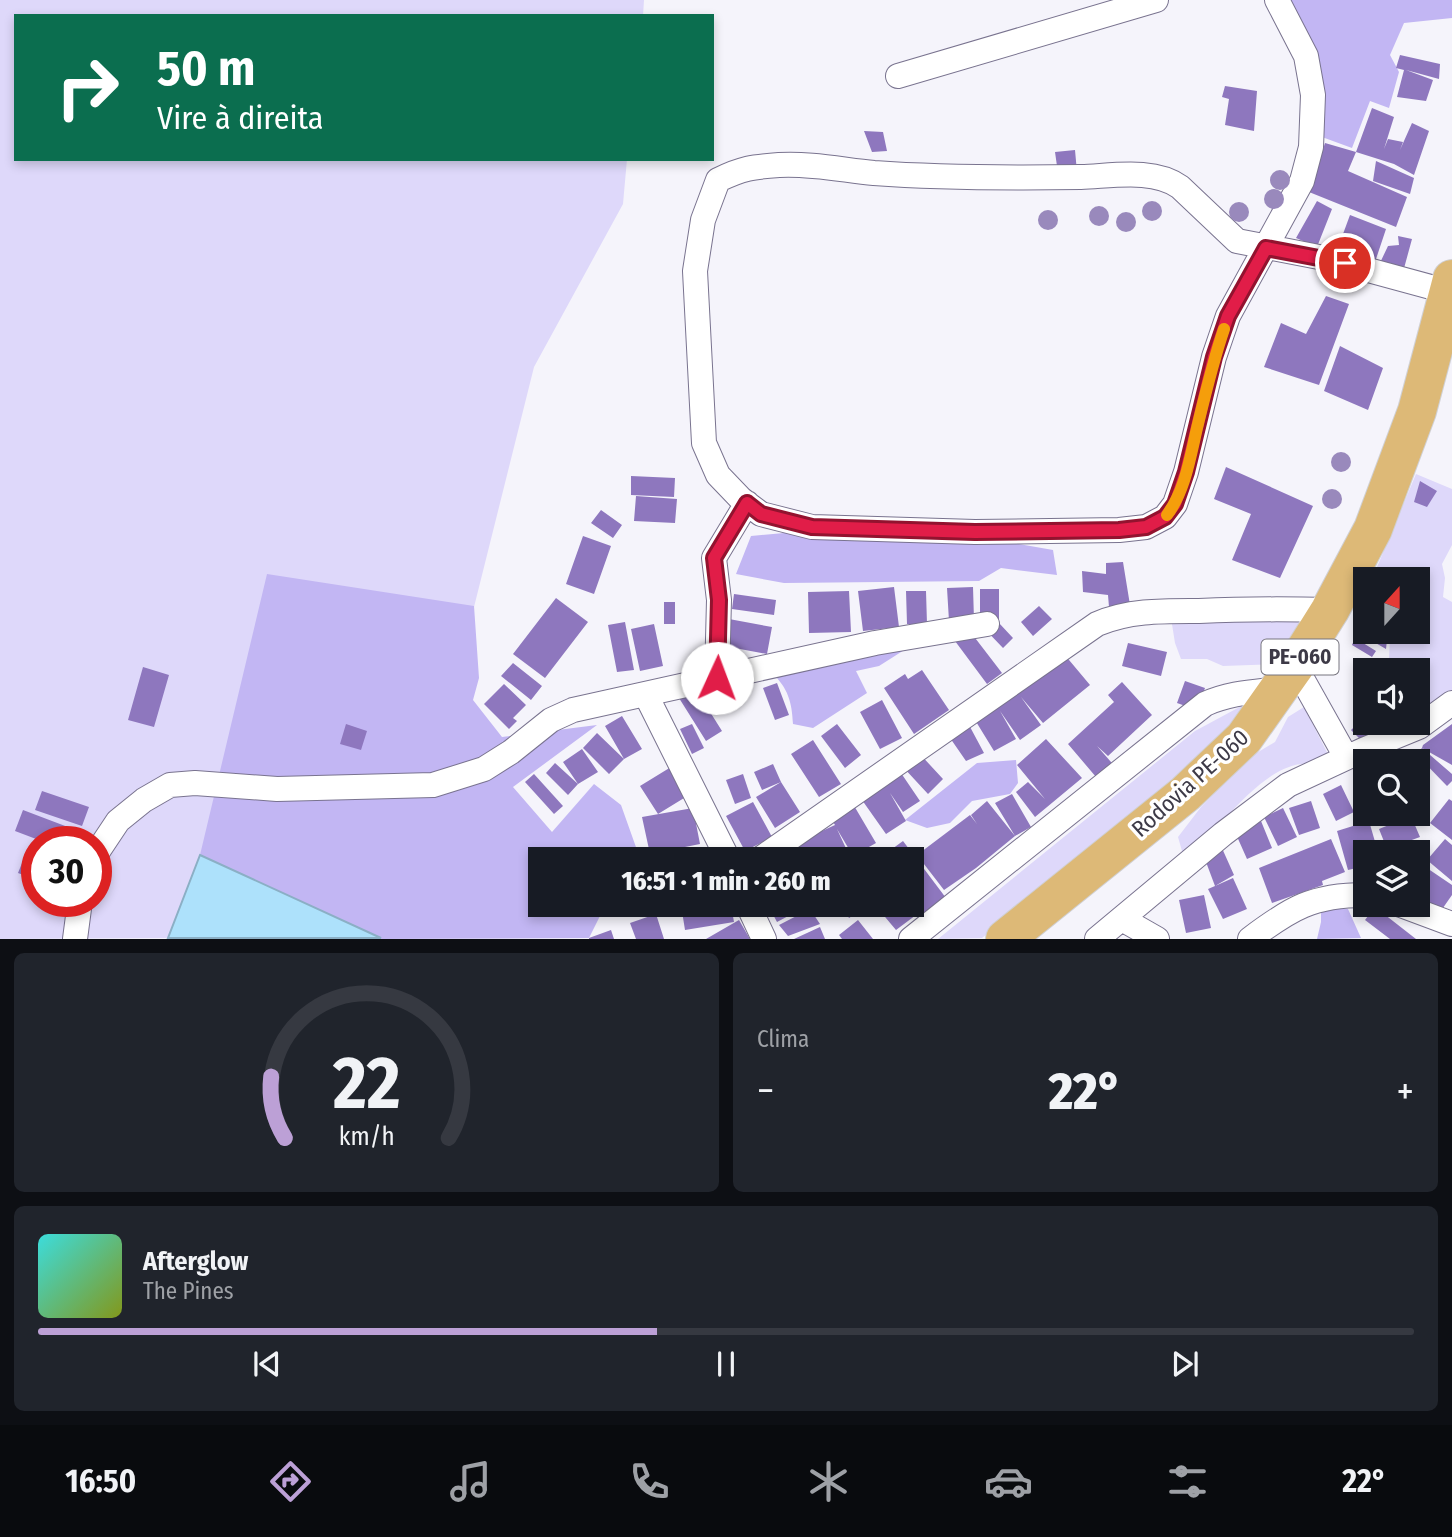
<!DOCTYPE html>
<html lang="pt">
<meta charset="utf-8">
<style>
:root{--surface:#171b24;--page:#20242c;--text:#f1f3f6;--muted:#9ea1a6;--line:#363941;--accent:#bca0d6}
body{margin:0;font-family:"Fira Sans Condensed",sans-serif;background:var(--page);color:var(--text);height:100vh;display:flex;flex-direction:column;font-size:26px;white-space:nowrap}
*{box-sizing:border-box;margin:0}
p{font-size:23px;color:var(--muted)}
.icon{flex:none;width:38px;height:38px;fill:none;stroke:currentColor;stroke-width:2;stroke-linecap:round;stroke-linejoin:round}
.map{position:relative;height:939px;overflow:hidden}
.details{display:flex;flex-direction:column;gap:14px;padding:14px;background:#0d0f14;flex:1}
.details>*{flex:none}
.guide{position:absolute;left:14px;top:14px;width:700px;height:147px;border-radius:0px;box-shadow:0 4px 10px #0003;background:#0b6e4f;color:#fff;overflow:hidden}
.needle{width:46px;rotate:21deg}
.tools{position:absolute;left:1353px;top:567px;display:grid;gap:14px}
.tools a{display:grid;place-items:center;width:77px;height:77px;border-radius:0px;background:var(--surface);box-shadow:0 4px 10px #0003;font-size:35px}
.speed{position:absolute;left:21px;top:826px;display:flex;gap:14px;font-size:35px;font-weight:700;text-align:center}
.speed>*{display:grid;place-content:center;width:91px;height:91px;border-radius:50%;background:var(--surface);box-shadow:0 4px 10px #0003;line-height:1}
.speed .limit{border:10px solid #d22;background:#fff;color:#111}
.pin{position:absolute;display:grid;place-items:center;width:60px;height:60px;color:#fff;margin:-30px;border:4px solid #fff;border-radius:50%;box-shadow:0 2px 7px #0007}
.me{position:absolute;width:77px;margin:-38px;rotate:2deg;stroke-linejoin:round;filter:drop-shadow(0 0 5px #0008)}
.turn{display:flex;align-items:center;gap:24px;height:147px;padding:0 28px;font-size:32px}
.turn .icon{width:91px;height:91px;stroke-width:2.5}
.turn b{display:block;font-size:49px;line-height:60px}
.big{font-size:52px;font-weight:800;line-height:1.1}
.details .card{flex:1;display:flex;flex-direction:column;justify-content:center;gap:10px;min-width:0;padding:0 24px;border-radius:10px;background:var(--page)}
.details .dial{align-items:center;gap:0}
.dial svg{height:182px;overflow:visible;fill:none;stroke:var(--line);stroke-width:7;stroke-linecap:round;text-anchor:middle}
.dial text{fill:var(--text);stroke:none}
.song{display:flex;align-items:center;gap:21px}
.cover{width:84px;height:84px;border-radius:10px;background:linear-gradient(135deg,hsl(180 70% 55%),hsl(70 70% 35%))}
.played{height:7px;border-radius:4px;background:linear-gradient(90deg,var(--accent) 45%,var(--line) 45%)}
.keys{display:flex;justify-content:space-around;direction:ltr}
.heat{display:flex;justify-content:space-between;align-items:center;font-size:38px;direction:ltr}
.details .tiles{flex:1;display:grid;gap:14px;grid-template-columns:1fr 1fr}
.card:last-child{grid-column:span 2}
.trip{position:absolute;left:528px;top:847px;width:396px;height:70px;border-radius:0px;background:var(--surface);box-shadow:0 4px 10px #0003;font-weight:800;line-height:70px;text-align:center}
.dock{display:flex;height:112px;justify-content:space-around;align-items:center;background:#090b0e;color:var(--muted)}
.dock .icon{width:49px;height:49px}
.dock .on{color:var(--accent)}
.dock b{font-size:32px;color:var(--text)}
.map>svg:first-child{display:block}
.green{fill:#ded8fa;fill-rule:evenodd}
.forest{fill:#c2b6f3}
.water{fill:#ade1fb;stroke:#8bafc5;stroke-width:2}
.building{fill:#8e77be}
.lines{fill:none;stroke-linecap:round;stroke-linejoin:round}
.minor-casing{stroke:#79738f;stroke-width:26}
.primary-casing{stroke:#d0d0d3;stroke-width:40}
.minor{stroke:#fff;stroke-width:24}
.primary{stroke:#ddb977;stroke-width:38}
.tree{fill:#9989bc}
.route-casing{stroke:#92132f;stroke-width:18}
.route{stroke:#e11d48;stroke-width:12}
.slow{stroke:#f59e0b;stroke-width:12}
.labels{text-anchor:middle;stroke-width:7;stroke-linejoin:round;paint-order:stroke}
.shield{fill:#fff;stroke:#77757e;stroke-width:2}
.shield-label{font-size:21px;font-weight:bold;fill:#3d3a47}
.street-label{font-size:23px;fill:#3d3a47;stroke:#fff}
</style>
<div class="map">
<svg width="1452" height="939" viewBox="0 0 1452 939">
<rect width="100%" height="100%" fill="#f5f4fb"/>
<path class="green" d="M0,0H644L643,16H16V159H627L623,204L534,367L473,611L200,855L168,938L0,939ZM37,842H96V901H37Z
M1416,474L1452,489V545L1442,564L1445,578L1443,597L1452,602V694L1426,722L1391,729L1383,723H1418V670H1372L1369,663L1389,660L1390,634L1387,632H1418V579H1372Z
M1171,618L1304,619L1277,664L1223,666L1207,659H1181L1175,643Z
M1247,703L1214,749L982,938L938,939L1195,731Z
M1304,707L1333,764C1319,764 1301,762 1289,767C1253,779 1210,837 1186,865L1178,837L1201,807L1248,758L1275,742L1288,717Z"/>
<path class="forest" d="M1277,0H1452V18L1404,23L1390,55L1399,72L1389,108L1370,101L1352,148L1311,133L1313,95Z
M839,528L954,540L979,545L1008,542L1053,550L1057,575L1001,568L979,581L784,583L736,574L751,536Z
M267,574L474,606L479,678L473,700L502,737L597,725L513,787L552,832L594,784L621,805L637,850L646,859H541V905H621L604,908L589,938L381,939L200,855Z
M909,647L879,666L856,671L867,693L813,728L793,724C792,702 788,688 772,673Z
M1016,760L1018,783L1010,794L972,801L950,823L927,828L905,820L977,763Z
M1321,908L1348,909L1361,938L1317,939L1321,922Z"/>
<path class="water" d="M200,855L381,938H168Z"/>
<path class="building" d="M1400,55L1440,64L1439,79L1406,70L1433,80L1426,101L1397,97L1404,70L1396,68Z
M1225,86L1257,91L1254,131L1225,125L1229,99L1222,97Z
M1372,108L1394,117L1384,149L1388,139L1403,142L1400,150L1412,123L1429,131L1414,175L1394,164L1356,152Z
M864,131L883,132L887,151L872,152Z
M1325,143L1356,152L1348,171L1407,197L1396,227L1309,192Z
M1075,150L1077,172L1058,173L1055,152Z
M1376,161L1414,178L1410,194L1373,181Z
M1317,201L1332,209L1317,247L1296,238Z
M1350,215L1386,229L1374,265L1336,253Z
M1398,236L1412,239L1403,272L1378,267L1388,246L1399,245Z
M1326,296L1349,304L1319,385L1264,367L1281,323L1306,334Z
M1340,346L1383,368L1368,410L1324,391Z
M1226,467L1313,506L1280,578L1232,560L1251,514L1214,499Z
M631,476L675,478L674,497L631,495Z
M1420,481L1437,491L1427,507L1414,502Z
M636,496L677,499L675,523L634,521Z
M601,510L622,525L613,538L591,523Z
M583,536L611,546L594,594L566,584Z
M1123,562L1130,605L1109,607L1108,595L1083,592L1082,571L1106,574V563Z
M894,587L899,627L863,631L858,591Z
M973,587L974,620L949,621L947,588Z
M980,589H999V623L1013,638L1003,648L980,624Z
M849,591L851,632L809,633L808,592Z
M906,591H926L927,624H907Z
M734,594L776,600L774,615L732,609Z
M556,598L588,622L545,678L513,654Z
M664,602H675V624H664Z
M1039,606L1052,619L1033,636L1021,622Z
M729,619L772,627L767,654L724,646Z
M625,622L634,670L617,672L608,625Z
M654,624L663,666L640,671L631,629Z
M969,630L1002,673L987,684L955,641Z
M1370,632L1387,640L1386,649L1367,638Z
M1355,638L1376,651L1372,657L1352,645Z
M1128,643L1167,652L1161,676L1122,666Z
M1064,654L1090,685L1043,723L1021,697L1041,725L1020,740L1000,711L1016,739L994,751L975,720Z
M513,663L542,686L531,700L501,676Z
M143,667L169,675L154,727L128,720Z
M922,670L949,710L914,734L884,688L905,674L908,679Z
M1185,681L1205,688L1197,710L1177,703Z
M1122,682L1152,715L1108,756L1097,746L1118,770L1102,784L1068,744L1114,702L1108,695Z
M777,683L789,715L775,720L763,688Z
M504,684L526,705L513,718L517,721L509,729L484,704Z
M695,688L722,731L706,741L679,698Z
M882,700L902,738L880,749L860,712Z
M622,716L642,749L624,759L605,726Z
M1365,717V723H1373L1378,728L1363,742L1351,730Z
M346,724L367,731L361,750L340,744Z
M692,724L704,748L692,754L680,729Z
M837,724L861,755L845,768L821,736Z
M1452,724V765L1422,748L1423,745Z
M969,725L984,753L966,761L948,735Z
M597,733L624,759L609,774L583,748Z
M1046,739L1082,778L1035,817L1016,792L1028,782L1045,799L1017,765Z
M813,740L841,784L819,797L791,754Z
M1422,748L1452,774V781L1447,786L1416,754Z
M582,749L598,772L578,784L568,795L546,773L555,763L578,784L563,762Z
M918,752L943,779L928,794L903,767Z
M773,764L781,782L762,790L754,772Z
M671,767L689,795L658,814L640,786Z
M1418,769L1428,785L1418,792Z
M901,773L920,801L903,812L890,793L906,821L886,834L862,800Z
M534,774L563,806L554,814L525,782Z
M743,774L751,798L735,804L726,780Z
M781,782L800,812L775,828L756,797Z
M1341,785L1354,812L1336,821L1323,794Z
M42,791L89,807L82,826L35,810Z
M1012,794L1031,827L1015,836L995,803Z
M1449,799L1452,801V840L1430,823Z
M987,801L1015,836L976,868L944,890L917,855L970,815L977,824L971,815Z
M1311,801L1320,828L1299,835L1289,808Z
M753,802L772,837L745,851L726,816Z
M853,804L876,843L853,856L837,829L851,859H801L794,844L835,825L830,817Z
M693,808L700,844L650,854L642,817Z
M1283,808L1297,837L1278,846L1264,817Z
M23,810L81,832L77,842H44L15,831Z
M1411,816L1420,837L1387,849L1379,829Z
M1261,821L1272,848L1247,859L1235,832Z
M1369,821L1378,852H1365V866L1348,870L1337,831Z
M1331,839L1345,872L1322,881L1323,885L1272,903L1259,868Z
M1445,839L1452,845V881L1427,860Z
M903,841L946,898L924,914L912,898V859H883L881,857Z
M1221,846L1234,875L1215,886L1233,878L1247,909L1223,919L1208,889L1215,886L1203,854Z
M26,853L37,857V880L18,873Z
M1418,862L1452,885V895L1438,915L1418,901Z
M1204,895L1211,928L1186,933L1179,900Z
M681,905H731L734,922L685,930Z
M768,905H809L777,922Z
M841,905H870L849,918Z
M875,905H908L916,915L896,930Z
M1375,907L1416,939H1390L1365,920Z
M810,909L820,924L788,936L779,925Z
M656,914L664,939H636L630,923Z
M739,920L750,939H706L732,924Z
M858,920L873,939H842L839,935Z
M820,927L825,939H794Z
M611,930L614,939H589V938Z"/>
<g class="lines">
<defs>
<path id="minor" d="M1277,0L1306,56L1313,95L1311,147L1302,181L1228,316L1214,357L1186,472L1175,504L1165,517L1146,527L1119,530L975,532L812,527L761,514L741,499L718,475L704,443L695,271L703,220L718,180C743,168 752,167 779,165C810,163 843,170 874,173C943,178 1012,178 1081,177C1112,176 1154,168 1180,187L1237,241L1324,258L1449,292
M898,76L1156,0
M1295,666L1346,757
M717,678L719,600L714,558L747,503
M646,695L728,859
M96,854L118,821L144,800L170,785L195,783L277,789L433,785L484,769L511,752L551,720L573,710L875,643L987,624
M760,859L1097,624C1130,610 1164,611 1199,611C1243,609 1286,609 1330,610
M748,905L764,939
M1401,905L1452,924
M1122,919L1157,939
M75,939L80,901
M911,939L1205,704C1229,693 1253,692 1278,689
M1097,939L1223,834L1288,785L1363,750L1419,727L1452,703
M1250,939C1291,908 1313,895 1365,895"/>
<path id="primary" d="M1005,939L1185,794L1244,738L1295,666L1330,610L1373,529L1417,411L1452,279"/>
</defs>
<use href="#minor" class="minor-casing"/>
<use href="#primary" class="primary-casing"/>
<use href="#minor" class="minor"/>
<use href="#primary" class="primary"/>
</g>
<g class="tree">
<circle cx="1280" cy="180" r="10"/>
<circle cx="1274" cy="199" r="10"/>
<circle cx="1152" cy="211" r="10"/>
<circle cx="1239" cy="212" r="10"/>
<circle cx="1099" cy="216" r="10"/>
<circle cx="1048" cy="220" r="10"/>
<circle cx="1126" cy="222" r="10"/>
<circle cx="1341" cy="462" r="10"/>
<circle cx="1332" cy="499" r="10"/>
</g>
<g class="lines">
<defs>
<path id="route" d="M717,678L719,600L714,558L747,503L761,514L812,527L975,532L1119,530L1146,527L1165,517L1175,504L1186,472L1214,357L1228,316L1266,248L1345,263"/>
</defs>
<use href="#route" class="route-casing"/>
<use href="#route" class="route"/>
<path class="slow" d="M1167,515C1185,491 1190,458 1197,428C1205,395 1213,361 1224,329"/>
</g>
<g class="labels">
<rect class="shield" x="1261.5" y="639.5" width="77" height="35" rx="5"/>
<g class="shield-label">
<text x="1300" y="664">PE-060</text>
</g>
<g class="street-label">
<text transform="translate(1190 783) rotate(-42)" y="8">Rodovia PE-060</text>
</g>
</g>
</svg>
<div class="tools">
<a><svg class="needle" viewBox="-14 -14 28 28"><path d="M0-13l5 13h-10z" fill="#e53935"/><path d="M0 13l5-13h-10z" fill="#9ea1a6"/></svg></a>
<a><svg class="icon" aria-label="sound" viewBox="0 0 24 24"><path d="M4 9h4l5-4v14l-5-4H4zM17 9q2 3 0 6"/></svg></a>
<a><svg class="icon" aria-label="search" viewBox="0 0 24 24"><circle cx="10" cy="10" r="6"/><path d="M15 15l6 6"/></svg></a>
<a><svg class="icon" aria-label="layers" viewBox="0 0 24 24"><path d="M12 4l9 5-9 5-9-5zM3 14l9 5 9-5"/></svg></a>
</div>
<div class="speed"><div class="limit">30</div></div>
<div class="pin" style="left:1345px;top:263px;background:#d93025"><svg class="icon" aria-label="arrive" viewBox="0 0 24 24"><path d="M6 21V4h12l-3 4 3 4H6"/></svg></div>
<svg class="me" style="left:717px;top:678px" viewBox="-20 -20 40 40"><circle r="19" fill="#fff"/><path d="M0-13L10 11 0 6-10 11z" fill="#e11d48"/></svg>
<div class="trip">16:51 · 1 min · 260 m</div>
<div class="guide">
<div class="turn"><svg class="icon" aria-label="right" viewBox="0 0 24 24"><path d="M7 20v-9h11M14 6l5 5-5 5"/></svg><div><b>50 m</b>Vire à direita</div></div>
</div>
</div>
<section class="details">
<div class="tiles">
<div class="card dial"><svg viewBox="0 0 100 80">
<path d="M14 69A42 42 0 1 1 86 69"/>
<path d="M14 69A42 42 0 0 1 8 42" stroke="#bca0d6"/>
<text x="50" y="56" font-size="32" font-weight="700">22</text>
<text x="50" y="72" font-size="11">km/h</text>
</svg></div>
<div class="card"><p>Clima</p>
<div class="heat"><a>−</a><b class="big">22°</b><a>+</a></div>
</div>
<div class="card">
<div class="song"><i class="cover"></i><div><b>Afterglow</b><p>The Pines</p></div></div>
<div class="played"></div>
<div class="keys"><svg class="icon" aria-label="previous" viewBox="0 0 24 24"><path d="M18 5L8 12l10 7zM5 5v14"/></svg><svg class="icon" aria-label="pause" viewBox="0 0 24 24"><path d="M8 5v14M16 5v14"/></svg><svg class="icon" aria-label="next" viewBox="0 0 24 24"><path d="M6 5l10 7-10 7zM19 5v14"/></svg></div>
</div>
</div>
</section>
<nav class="dock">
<b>16:50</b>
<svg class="icon on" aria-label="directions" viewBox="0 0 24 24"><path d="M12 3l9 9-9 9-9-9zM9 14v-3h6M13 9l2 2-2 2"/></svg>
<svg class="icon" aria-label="music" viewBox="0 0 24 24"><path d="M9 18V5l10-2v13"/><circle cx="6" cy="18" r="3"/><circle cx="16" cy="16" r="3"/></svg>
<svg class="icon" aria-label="phone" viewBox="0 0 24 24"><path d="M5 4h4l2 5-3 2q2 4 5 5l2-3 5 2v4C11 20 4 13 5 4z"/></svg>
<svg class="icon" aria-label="climate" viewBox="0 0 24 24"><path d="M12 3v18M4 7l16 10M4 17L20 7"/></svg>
<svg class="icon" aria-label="car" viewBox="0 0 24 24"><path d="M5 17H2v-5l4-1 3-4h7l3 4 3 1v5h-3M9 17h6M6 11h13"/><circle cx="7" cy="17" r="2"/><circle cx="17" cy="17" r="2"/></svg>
<svg class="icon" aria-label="filters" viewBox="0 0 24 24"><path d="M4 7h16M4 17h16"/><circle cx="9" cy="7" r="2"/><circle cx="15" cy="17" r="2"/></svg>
<b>22°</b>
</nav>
